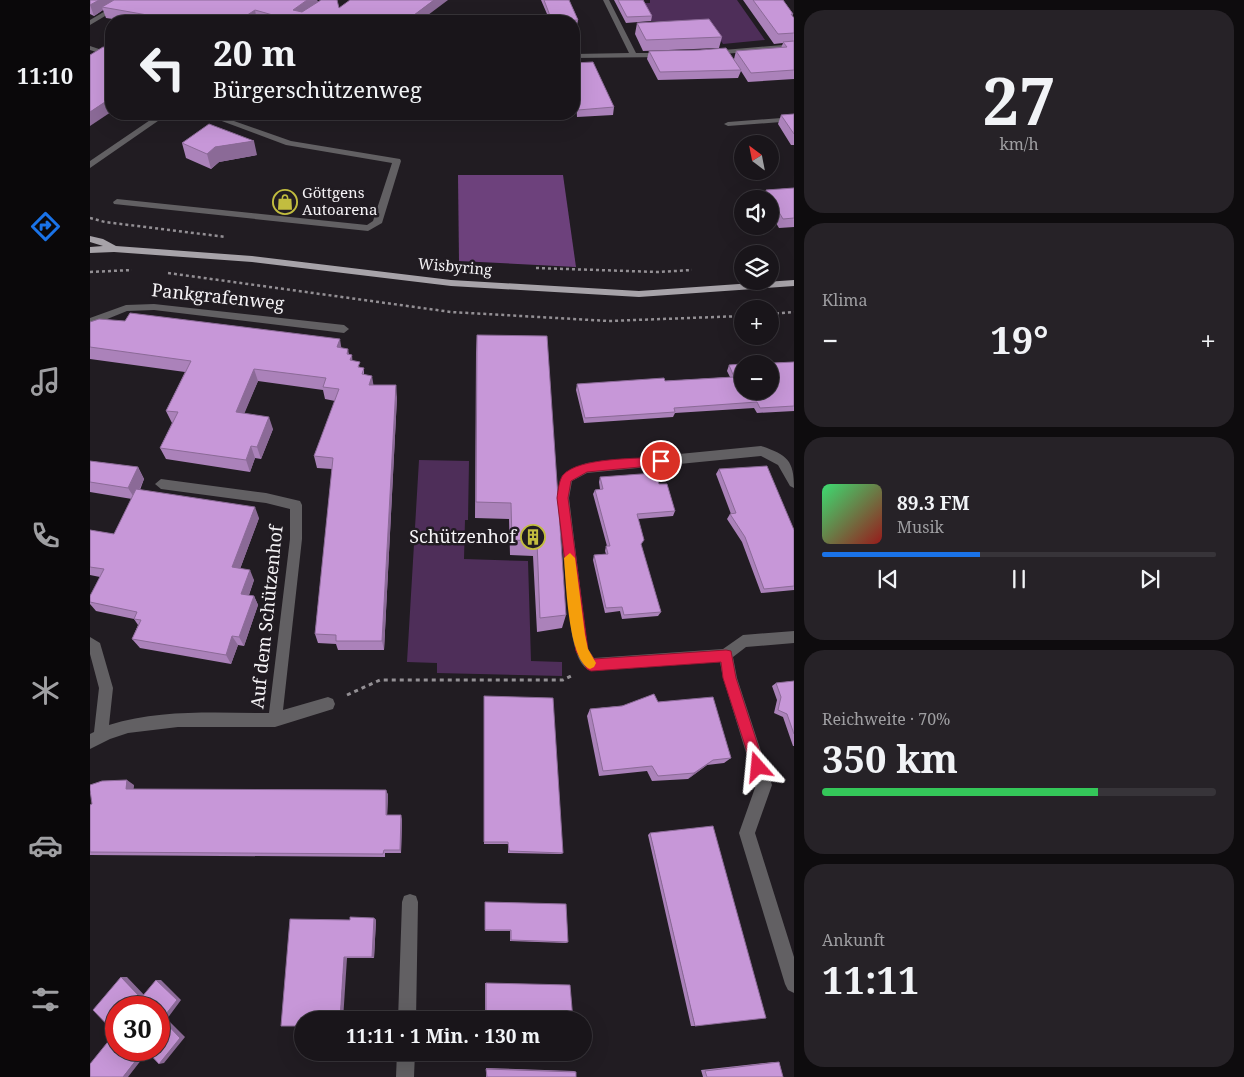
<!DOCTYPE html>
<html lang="de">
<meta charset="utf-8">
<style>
:root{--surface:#19151a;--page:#262227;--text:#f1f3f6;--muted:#9f9fa2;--line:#373439;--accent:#1a73e8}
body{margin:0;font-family:"Noto Serif",serif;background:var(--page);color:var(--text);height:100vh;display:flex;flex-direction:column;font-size:19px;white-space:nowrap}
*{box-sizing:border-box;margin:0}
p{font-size:16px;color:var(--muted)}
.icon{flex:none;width:28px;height:28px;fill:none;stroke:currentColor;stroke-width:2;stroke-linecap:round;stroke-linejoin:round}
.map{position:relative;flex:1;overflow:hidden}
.details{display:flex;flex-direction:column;gap:10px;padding:10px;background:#0e0c0e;width:450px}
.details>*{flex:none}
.banner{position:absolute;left:15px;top:15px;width:475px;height:105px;border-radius:20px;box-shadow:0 5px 20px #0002,0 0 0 1px var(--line);background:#19151a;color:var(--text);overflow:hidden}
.needle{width:32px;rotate:328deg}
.tools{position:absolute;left:644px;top:135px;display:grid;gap:10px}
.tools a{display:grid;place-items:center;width:45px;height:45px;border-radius:50%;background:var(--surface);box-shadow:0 5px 20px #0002,0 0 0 1px var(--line);font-size:25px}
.speed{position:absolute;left:15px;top:996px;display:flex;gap:10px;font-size:25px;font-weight:700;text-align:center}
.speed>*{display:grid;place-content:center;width:65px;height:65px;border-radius:50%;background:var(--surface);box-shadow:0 5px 20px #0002,0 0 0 1px var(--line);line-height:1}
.speed .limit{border:8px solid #d22;background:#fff;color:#111}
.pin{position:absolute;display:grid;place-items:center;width:42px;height:42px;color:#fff;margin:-21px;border:2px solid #fff;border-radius:50%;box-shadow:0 1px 5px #0007}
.me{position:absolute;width:55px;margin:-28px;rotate:342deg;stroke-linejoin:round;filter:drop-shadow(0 0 4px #0008)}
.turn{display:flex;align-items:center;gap:18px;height:105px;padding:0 25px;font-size:22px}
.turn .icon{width:65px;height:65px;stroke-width:2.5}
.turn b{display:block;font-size:35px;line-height:42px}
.big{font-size:38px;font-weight:700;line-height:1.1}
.details .widget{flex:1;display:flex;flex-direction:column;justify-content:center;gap:8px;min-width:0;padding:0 18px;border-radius:20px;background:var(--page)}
.details .dial{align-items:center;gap:0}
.dial b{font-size:65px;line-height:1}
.song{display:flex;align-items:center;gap:15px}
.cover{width:60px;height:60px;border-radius:8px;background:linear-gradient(135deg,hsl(140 70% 55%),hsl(0 70% 35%))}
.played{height:5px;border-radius:2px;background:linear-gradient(90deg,var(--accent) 40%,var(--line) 40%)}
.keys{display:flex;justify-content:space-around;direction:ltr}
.heat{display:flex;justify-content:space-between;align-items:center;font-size:28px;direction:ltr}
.charge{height:8px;border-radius:4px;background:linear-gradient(90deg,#34c759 70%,var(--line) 0)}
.trip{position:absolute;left:204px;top:1011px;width:298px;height:50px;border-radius:25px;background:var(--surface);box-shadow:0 5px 20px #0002,0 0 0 1px var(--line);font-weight:700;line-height:50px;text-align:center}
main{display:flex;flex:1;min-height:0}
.tab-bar{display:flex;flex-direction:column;width:90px;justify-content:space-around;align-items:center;background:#0a080a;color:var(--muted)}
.tab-bar .icon{width:35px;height:35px}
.tab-bar .on{color:var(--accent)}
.tab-bar b{font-size:22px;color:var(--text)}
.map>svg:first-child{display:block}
.green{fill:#4e2e59}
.forest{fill:#6d417c}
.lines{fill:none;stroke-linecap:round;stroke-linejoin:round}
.path-far1{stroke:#938f94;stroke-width:2.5;stroke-dasharray:3 3;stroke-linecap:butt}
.path{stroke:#938f94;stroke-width:3;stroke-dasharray:4 4;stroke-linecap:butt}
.minor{fill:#626063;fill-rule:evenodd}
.major{fill:#a7a3a9;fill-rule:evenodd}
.wall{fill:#ab82ba}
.shaded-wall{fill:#8b6a97}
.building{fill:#c797d8;stroke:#8b6a97}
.route{fill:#e11d48;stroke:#92132f}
.slow{fill:#f59e0b}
.labels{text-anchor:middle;stroke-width:5;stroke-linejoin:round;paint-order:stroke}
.far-poi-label{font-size:15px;fill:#f5f3f6;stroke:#211c22;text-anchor:start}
.far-street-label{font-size:15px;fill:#f5f3f6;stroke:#211c22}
.street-label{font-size:18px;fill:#f5f3f6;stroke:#211c22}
.poi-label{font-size:18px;fill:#f5f3f6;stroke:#211c22;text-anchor:end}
</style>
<main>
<nav class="tab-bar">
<b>11:10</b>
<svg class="icon on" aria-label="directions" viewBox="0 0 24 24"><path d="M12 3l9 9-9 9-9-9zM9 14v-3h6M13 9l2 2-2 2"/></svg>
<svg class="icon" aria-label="music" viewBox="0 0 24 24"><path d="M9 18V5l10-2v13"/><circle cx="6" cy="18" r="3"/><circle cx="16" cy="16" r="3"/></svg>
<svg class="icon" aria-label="phone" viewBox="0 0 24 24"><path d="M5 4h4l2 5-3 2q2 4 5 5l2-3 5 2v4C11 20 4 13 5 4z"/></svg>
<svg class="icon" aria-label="climate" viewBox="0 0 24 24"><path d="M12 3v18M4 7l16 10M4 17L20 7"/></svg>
<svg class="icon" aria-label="car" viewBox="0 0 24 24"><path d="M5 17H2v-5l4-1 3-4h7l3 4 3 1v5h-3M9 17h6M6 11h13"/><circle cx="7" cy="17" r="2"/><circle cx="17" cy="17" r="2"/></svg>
<svg class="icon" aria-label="filters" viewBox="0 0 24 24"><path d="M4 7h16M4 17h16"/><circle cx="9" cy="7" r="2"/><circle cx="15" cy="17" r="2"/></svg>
</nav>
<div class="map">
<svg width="704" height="1077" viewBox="0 0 704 1077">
<rect width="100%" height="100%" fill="#211c22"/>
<path class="green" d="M560,0H647L675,40L633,44L618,21H542L531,4L560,3Z
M329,460L379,461L378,520H375L374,559L438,561L441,661L472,662V676L347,673V663L317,662Z"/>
<path class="forest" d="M368,175H473L486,267L369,261Z"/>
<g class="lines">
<path class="path-far1" d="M0,218L15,222L136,237
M446,268L568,272L602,270
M0,272L42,270
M78,273L361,312L519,321L652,316
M680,314L704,312"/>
<path class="path" d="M257,695L290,680H473L483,675"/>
<path class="minor" d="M34,0H42L0,25V20Z
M513,0H519L546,53H577V57L484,58V54L539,53Z
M704,44V48L622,55L618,53L622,51Z
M0,46L21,53V57L0,50Z
M69,114H78L0,168V161Z
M113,114H124L201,141L310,159L311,161L292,223L278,231L24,204L23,202L27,199L277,225L283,221L302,163L196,145Z
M704,117V121L638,126L634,124L638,122Z
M64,304L254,325L259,329L254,333L64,310L37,311L0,326V318L36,305Z
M671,446C697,455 704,460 704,488L700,486L688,465L671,456L497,473L482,481L479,498L496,635L498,649L504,658L633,649L653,635L704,631V643L656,647L643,657L647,678L682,785L665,833L704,957V993L698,990L695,984L649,833L666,785L633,678L630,662L501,671C488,666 485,648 482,635L467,498L472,476L483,468L497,463Z
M71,479L176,493L210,501L212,505V539L193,710L238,697L243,699L245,704L243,709L185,727H88L38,733L20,739L0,749V734L4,732L9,688L0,654V637L10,643L23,688L19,725C71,709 125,713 179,713L200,539V509L176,503L71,489L65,484Z
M320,894L326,896L328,902L326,1020H308L312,902L314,896Z
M307,1052H325L324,1077H306Z"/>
<path class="major" d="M0,236L13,239L26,246L162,256L361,280L549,291L704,280V286L549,297L361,286L162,262L24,252L0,253V247L13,246L0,242Z"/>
</g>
<path class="wall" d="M0,0H227L228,2L249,8L330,21H37L16,18L13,10L4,16L0,14Z
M451,0H479L488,20L487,25H484V21H460Z
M524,0H553L562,16L561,21L536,23Z
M653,0H693L703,14L702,16L704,18V79L658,82L651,71L648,78L568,80L557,59L559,51L644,59L646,51L691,48L693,43L684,44Z
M547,23L632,37L629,48L553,51L545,34Z
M484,63L524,107L523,115L487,117L486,100H484Z
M298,114H367V121Z
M704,114V145H701L688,124L691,115Z
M92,143L167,155L129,162L121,169L96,158Z
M704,188V227L689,228L680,213V199H672L676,190Z
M0,322L252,348L259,354L262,355V361L271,368H274V375L283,385L307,397L294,650H248L246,644L228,643L225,634L242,469L227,468L224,456L245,401L235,399L233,390L168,381L154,413L183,429L171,459L165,458L160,472L76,459L70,448L82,423L76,411L95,372L0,359Z
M387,335L476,615L472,628L447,632L443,556L420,555L419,519L385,518L386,353Z
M704,362V411L667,413L664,408L585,413L583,417L494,423L486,390L487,384L575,381L640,377L637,371L639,365Z
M0,461L48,467L54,479L50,490L169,518L150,569L164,580L159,595L164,596L168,605L154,646L148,645L141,664L50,648L42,639L48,625L44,619L6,611L0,604V596L10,577L0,575V530L24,534L42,499L0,492Z
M629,469L704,530V590L671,593L652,542L637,519L640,514H641L626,474Z
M510,477L569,484L585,511L583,516L548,519L551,545L571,612L568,616L532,619L530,611L515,613L503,560L504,555L516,554L515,551L516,546H517L503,494L505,490L510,489L509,482Z
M704,681V746H703L693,717L684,713L687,700L682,686L686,683Z
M394,696L473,853L471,854L418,853V844H394Z
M568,702L641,758L634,763L617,765L598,779L562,781L557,771L509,776L497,716L500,709Z
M44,785L43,789L296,790L298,795L297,815L312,819L311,853H295V857L0,855V805Z
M560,833L605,1026H601L558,835Z
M395,902L478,942L476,943L420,941V931H395Z
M284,918L286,920L284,958H257L212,1020L260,920Z
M395,983H396L483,1020H422V1014L395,1013Z
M684,1062H689L693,1077H613L611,1070Z
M396,1068L484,1071L486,1072V1077H396Z"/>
<path class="shaded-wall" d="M9,0H30L12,7L13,10L4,16L0,5Z
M217,0H227L228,4L204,21L203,10Z
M344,0H358L330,21H316Z
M165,10L167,21H148Z
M21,98V112L0,126V112Z
M164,141L167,155L129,162L121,169L117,154L125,147Z
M250,339L252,352L247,347Z
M258,349L260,360L262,355L263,367L257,354Z
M164,369L168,381L150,424L146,412Z
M282,376L284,388L279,385Z
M306,385L307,397L294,650L292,641Z
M179,417L183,429L171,459L167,447Z
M161,446L165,458L160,472L156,460Z
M48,467L54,479L45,499L38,488Z
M165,507L169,518L147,577L142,567Z
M160,570L164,580L156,603L151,594Z
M164,596L168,605L154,646L149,637Z
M142,636L148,645L141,664L136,655Z
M623,760L617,765L598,779L604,773Z
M37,780L44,785L43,793L36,789Z
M296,790L298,795L297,819L296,815Z
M311,815L312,819L311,853L310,850Z
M284,918L286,920L284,958L282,957Z
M254,957L257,958L253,1020H250Z
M31,977H37L57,998H51Z
M66,980H71L91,1000L77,1019L95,1037L74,1063L69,1064L72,1019Z
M54,1050H59L38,1077H33Z"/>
<path class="building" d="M0,0H9L0,5Z
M24,0H217L203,10L212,12L231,0H247L249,8L260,0H344L316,21H204L165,10L148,21H54L63,16L12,7Z
M454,0H479L488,20L462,21Z
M528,0H553L562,16L537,17Z
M663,0H693L703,14H701L704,18V33L688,34Z
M619,19L632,37L556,40L547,23Z
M704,41V70L661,73L646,51L697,47L693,42Z
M21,42V98L0,112V55L13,47L18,48L19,43Z
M636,48L651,70L570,72L559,51L610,50Z
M503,62L524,107L488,110L487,92H484V63Z
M704,114V134L691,115Z
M119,124L164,141L125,147L117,154L92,143Z
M704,188V218L693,219L676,190Z
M40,313L250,339L247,347L258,349L257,354L262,355L260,360L270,362L268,367L274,368L272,374L282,376L279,385H306L292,641H246V635L225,634L243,458L224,456L249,389L233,387L236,378L164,369L146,412L179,417L167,447L161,446L156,460L70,448L88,412L76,411L101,361L0,347V322L9,319L35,321Z
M387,335L457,336L476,615L450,618L447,541L422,540L421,503L386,502Z
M704,362V406L670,408L667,402L584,408L585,412L495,418L487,384L574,378L575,381L644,377L639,365L652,364V391H680V364H664Z
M0,461L48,467L38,488L0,482Z
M677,466L704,530V586L674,589L655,537L640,514L646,513L629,469Z
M565,473L569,484H577L585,511L547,514L554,540L551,544L571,612L534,615L532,607L516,608L504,555L518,554L516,546H520L505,490L513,489L510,477Z
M46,489L165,507L142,567L160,570L151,594L164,596L149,637L142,636L136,655L42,639L51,620L44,619L47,612L0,602V596L14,569L0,567V530L24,534Z
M704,681V734L697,714L688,710L691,697L686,683Z
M564,694L568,702L623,697L641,758L623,760L604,773L568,776L562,766L513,771L500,709L532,706Z
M394,696L463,698L473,853L419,851L418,842H394Z
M37,780L36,789L296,790V815H311L310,850H294L293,854L0,852V805L2,804L0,790V785L12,781Z
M623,826L676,1018L605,1026L560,833Z
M395,902L476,904L478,942L421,940V930H395Z
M260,917L284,918L282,957H254L250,1020H212V1026H191L200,919L260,920Z
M31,977L51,998L66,980L87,1000L72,1019L90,1038L69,1064L56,1050H69V1008H26V1050H54L33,1077H0V1064L25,1033L3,1010Z
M396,983L480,985L483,1020H423V1014L396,1013Z
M689,1062L693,1077H617L615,1071Z
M396,1069L486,1072V1077H397Z"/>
<path class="route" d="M571,457L576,461L571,465L497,472L481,481L478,498L498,650L504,659L636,650L641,651L646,678L675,767L673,772L668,774L664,772L662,767L633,678L631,662L501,671L497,669L486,651L467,498C468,491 469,480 473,475C489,457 547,459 571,457Z"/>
<path class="slow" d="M480,553L485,558L495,635L498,649L506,663L504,667L500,669C478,660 476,581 474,558Z"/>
<defs>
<symbol id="shop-ring" viewBox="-11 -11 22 22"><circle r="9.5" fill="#211c22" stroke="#c2bd3f" stroke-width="1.5"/><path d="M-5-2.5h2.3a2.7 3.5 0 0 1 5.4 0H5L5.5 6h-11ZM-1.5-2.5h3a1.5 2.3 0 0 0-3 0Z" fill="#c2bd3f"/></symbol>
<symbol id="building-ring" viewBox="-11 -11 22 22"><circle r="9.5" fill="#211c22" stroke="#c2bd3f" stroke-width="1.5"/><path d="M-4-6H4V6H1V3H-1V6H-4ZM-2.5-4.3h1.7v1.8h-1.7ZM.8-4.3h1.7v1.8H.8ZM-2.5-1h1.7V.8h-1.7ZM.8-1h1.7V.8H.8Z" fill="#c2bd3f"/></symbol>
</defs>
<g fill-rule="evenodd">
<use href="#shop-ring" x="181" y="188" width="28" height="28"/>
<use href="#building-ring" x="429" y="523" width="28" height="28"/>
</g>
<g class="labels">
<g class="far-poi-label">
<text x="212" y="198">Göttgens<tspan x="212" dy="17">Autoarena</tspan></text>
</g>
<g class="far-street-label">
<text transform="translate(365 267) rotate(5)" y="5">Wisbyring</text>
</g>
<g class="street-label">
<text transform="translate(128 297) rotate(6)" y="6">Pankgrafenweg</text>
<text transform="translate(177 617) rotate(-84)" y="6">Auf dem Schützenhof</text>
</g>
<g class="poi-label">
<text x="426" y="543">Schützenhof</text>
</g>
</g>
</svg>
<div class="tools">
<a><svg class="needle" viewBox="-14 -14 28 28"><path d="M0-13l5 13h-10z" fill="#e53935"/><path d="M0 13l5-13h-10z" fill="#9f9fa2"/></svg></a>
<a><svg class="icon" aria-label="sound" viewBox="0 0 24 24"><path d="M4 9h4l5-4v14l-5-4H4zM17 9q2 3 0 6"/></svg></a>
<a><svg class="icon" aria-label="layers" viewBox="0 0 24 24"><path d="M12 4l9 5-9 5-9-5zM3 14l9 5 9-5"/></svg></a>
<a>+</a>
<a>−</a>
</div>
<div class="speed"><div class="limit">30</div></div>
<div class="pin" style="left:571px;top:461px;background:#d93025"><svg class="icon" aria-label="arrive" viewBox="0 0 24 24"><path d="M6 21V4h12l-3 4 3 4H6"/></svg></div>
<svg class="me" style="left:668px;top:767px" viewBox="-20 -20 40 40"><path d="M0-17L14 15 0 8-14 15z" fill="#e11d48" stroke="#fff" stroke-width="4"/></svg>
<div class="trip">11:11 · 1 Min. · 130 m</div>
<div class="banner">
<div class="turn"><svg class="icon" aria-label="left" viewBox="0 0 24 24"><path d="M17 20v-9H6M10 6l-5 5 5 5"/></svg><div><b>20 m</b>Bürgerschützenweg</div></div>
</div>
</div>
<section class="details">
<div class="widget dial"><b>27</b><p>km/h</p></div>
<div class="widget"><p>Klima</p>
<div class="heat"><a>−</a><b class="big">19°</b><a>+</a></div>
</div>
<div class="widget">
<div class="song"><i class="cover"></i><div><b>89.3 FM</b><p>Musik</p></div></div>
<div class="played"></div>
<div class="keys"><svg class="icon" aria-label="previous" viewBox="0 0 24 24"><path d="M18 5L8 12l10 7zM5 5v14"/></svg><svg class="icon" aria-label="pause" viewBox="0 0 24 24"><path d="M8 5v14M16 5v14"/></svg><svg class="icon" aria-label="next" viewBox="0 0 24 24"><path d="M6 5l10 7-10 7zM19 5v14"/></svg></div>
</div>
<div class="widget"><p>Reichweite · 70%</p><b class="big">350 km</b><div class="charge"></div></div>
<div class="widget"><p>Ankunft</p><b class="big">11:11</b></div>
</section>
</main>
